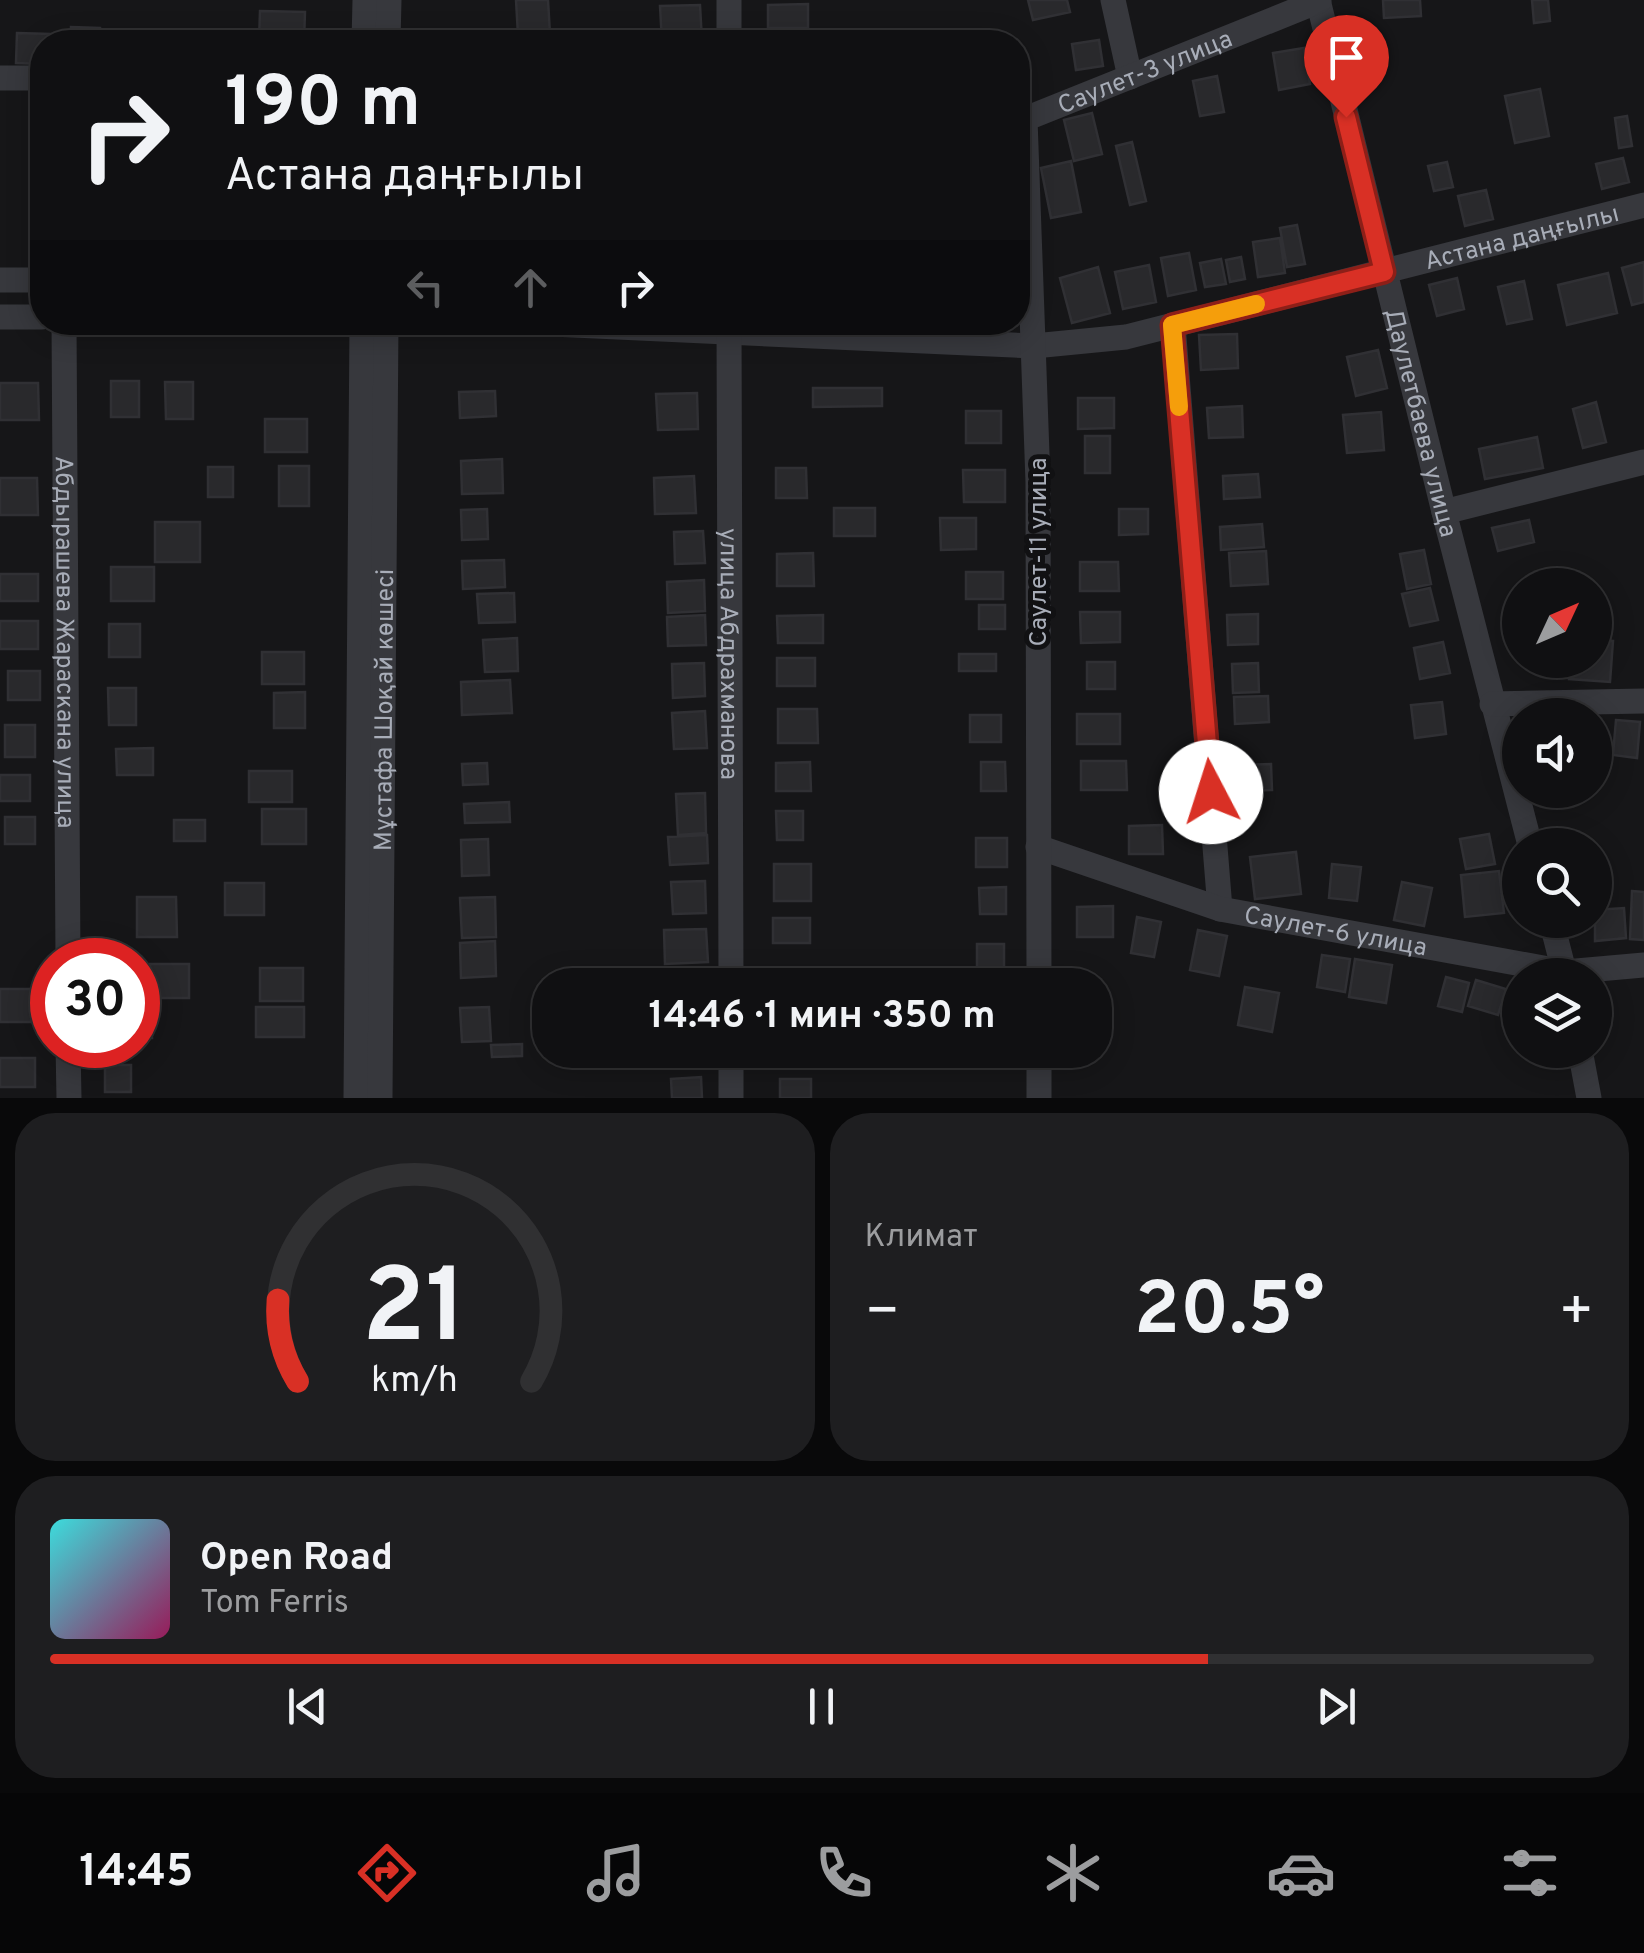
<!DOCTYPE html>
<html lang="ru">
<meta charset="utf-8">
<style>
:root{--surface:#101012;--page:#1e1e20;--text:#f1f3f6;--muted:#9c9d9f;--line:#303032;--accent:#d93025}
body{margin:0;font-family:Overpass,sans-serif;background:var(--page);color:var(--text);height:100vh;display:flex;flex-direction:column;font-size:38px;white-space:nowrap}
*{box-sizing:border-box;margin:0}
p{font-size:32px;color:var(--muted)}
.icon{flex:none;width:55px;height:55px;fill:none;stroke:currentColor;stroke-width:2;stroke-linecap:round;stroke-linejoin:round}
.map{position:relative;height:1098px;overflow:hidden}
.details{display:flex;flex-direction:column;gap:15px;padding:15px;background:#09090a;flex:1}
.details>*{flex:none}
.top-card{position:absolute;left:30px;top:30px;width:1000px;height:305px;border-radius:40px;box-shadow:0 5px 25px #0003,0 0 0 2px var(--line);background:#101012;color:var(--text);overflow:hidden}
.needle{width:65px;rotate:46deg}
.buttons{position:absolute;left:1502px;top:568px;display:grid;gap:20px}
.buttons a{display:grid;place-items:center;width:110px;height:110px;border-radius:50%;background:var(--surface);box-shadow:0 5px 25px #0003,0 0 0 2px var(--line);font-size:50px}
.speed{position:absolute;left:30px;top:938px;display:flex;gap:20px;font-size:50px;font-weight:700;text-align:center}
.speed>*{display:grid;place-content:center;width:130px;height:130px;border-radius:50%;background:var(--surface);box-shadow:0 5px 25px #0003,0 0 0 2px var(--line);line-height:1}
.speed .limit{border:15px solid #d22;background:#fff;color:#111}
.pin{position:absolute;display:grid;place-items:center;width:85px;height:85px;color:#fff;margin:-102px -42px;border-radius:50% 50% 50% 0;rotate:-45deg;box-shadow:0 0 10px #0007}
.pin .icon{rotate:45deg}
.me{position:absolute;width:110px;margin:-55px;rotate:355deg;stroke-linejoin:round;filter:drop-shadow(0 0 8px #0008)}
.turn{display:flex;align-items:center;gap:35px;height:210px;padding:0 30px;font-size:45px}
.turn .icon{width:130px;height:130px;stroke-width:2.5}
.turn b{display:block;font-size:70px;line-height:85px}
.lanes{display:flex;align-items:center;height:95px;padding:0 30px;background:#0003;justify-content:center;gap:50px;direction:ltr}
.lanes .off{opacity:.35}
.big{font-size:75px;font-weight:700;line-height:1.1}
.details .widget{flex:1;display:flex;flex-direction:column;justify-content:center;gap:15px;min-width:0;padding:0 35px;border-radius:40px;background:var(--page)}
.details .dial{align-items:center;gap:0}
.dial svg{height:260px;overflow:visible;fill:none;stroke:var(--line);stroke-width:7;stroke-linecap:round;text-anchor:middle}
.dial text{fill:var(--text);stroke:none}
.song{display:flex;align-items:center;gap:30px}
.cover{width:120px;height:120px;border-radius:15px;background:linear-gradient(135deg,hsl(180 70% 55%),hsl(330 70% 35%))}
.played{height:10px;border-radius:5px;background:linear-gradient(90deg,var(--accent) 75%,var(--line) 75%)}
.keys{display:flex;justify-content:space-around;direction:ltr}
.heat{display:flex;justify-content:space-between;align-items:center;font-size:55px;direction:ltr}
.details .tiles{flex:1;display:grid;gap:15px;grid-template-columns:1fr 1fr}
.widget:last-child{grid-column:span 2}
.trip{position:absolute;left:532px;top:968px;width:580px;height:100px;border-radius:40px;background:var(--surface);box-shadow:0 5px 25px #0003,0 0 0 2px var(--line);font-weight:700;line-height:100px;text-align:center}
.menu{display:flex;height:160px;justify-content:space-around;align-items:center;background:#060607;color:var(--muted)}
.menu .icon{width:70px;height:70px}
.menu .on{color:var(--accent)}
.menu b{font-size:45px;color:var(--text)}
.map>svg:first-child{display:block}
.building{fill:#29292c;stroke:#303034;stroke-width:2.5}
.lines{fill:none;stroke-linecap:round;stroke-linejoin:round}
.minor{stroke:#37383d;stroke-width:25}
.route-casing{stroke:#8d1f18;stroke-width:25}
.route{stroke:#d93025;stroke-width:18}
.slow{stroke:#f59e0b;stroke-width:18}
.labels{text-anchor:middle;stroke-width:10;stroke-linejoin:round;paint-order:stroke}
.street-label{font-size:25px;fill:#a8adb8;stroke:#111113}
</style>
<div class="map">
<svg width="1644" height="1098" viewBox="0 0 1644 1098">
<rect width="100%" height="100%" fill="#161618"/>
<path class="building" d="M516,0H548L550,34L518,35Z
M1028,0H1067L1070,12L1033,20Z
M1383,0H1420L1421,16L1384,18Z
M1532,0H1548L1550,21L1534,23Z
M808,4V28H768V5Z
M700,5L702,41L662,42L660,6Z
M260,11L305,12L304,42H259Z
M71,27L100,28V42H71Z
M17,33L51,34V42H42V64L16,63Z
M133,35L160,36L159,42H133Z
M1099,40L1103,66L1076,70L1072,44Z
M1304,48L1310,84L1279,90L1273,53Z
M1217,76L1224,112L1200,116L1193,81Z
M1540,89L1549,136L1515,143L1505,96Z
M1092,113L1102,154L1074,161L1064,120Z
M1627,116L1632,146L1619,148L1615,118Z
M1132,142L1146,201L1130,205L1116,146Z
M1623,158L1629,182L1602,189L1596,164Z
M1071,161L1081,212L1051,218L1041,168Z
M1447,162L1453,187L1434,191L1428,166Z
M1486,190L1493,219L1465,226L1458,196Z
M1297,225L1305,264L1287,267L1280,228Z
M1280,238L1285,273L1258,277L1253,242Z
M1189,253L1196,290L1168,296L1161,258Z
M1241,257L1245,279L1230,282L1226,260Z
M1221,259L1226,284L1205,287L1200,263Z
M1644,262V302L1632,305L1622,268Z
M1149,265L1156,302L1123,309L1115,272Z
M1098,267L1110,313L1072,323L1060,278Z
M1608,273L1617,313L1567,325L1558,285Z
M1457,278L1464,309L1437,316L1429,285Z
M1524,281L1532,319L1507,324L1498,287Z
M1237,334L1238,368L1201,370L1199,335Z
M1378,350L1387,388L1356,396L1347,357Z
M111,381H139V417H111Z
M165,382H193V419H166Z
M0,383H38L39,420H0Z
M813,388H882V406L813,407Z
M495,391L496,416L460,418L459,392Z
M697,393L698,429L658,430L656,394Z
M1078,398H1114V428L1078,429Z
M1596,402L1606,442L1583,448L1573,409Z
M1242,406L1243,437L1209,438L1207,408Z
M966,411H1001V443H966Z
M1381,412L1384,450L1347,453L1343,415Z
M265,419H307V452H265Z
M1085,436H1110V473H1085Z
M1537,437L1543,468L1485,479L1479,449Z
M502,459L503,493L462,494L461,461Z
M279,466H309V506H279Z
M208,467H233V497H208Z
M776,468H806L807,498H776Z
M963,470H1005V502H964Z
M1258,474L1260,497L1224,499L1223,476Z
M694,476L696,513L655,514L654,478Z
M0,478H37L38,515H0Z
M834,508H875V536H834Z
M487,509L488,539L462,540L461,510Z
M1119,509H1148V534L1119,535Z
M940,518H976V549L941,550Z
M1529,520L1534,542L1498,551L1492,528Z
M155,522H200V562H155Z
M1262,524L1264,547L1221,550L1220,527Z
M703,531L705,563L675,564L674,532Z
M1424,550L1431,584L1407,589L1400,554Z
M1266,551L1268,584L1231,586L1229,553Z
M813,553L814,586H777V554Z
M504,560L505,587L463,589L462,561Z
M1080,562H1118L1119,591H1080Z
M111,567H154V601H111Z
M966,572H1003V599H966Z
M0,574H38V601H0Z
M704,580L705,611L668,613L667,582Z
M1430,588L1438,620L1410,626L1402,594Z
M514,593L515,622L479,623L477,594Z
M979,605H1005V629H979Z
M1080,612H1120V642L1081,643Z
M1258,614V644L1228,645L1227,615Z
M705,615L706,645L668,646L667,617Z
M823,615V643H778L777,616Z
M0,621H38V649H0Z
M109,624H140V657H109Z
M517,638L518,671L485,672L483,640Z
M1595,640L1613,641L1610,682L1569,679L1570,660H1595Z
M1443,642L1450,673L1420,679L1414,648Z
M262,652H304V684H262Z
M959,654H996V671H959Z
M777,658H815V686H777Z
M1087,662H1115V689H1087Z
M704,663L705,696L673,698L672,664Z
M1258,663L1259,692L1233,693L1232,664Z
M8,671H40V700H8Z
M510,680L512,713L462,715L461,682Z
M108,688H136V725H109Z
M305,692V728H274V693Z
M1268,696L1269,722L1235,724L1234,697Z
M1442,702L1446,734L1415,738L1411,705Z
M778,709H817L818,743H778Z
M705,711L707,748L674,749L672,713Z
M1077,714H1120V744H1077Z
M970,715H1001V742H970Z
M1595,719H1601L1600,748H1595Z
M1616,720L1640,722L1637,758L1613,755Z
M5,725H35V757H5Z
M153,748V775H117L116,749Z
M1081,761H1126L1127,790H1081Z
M810,762L811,791H776V763Z
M981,762H1005L1006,791H981Z
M487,763L488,784L463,785L462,764Z
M1271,764L1272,790L1241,791L1240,765Z
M249,771H292V802H249Z
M0,775H30V801H0Z
M705,793L706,833L678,835L676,794Z
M509,802L510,822L465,823L464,804Z
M262,809H306V844H262Z
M776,811H803V840H777Z
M5,817H35V844H5Z
M174,820H205V841H174Z
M1162,825L1163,854H1129V826Z
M1489,834L1495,864L1466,869L1460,839Z
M707,835L708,863L670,865L668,837Z
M976,838H1007V867H976Z
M488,839L489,875L462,876L461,840Z
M1296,852L1301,894L1255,899L1250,857Z
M774,864H811V901H774Z
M1332,864L1361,867L1357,901L1329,898Z
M1499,871L1504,913L1465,917L1461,875Z
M705,881L706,913L673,914L671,882Z
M1402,882L1432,888L1424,926L1394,920Z
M225,883H264V915H225Z
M1006,887V914H980L979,888Z
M1632,891L1644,892V940L1630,939Z
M137,897H176L177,937H137Z
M495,897L496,937L462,938L460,898Z
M1113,906V937H1077V907Z
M1624,908L1626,938L1595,941V910Z
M1137,917L1161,922L1154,957L1131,953Z
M773,918H810V943H773Z
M706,929L708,962L665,964L664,930Z
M1198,930L1227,936L1219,976L1190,970Z
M495,941L496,976L461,978L460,943Z
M977,944H1004V972H977Z
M1322,955L1350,959L1345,992L1317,987Z
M1355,959L1392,965L1386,1003L1349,997Z
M150,964H189V998H150Z
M260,968H303V1001H260Z
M945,975L968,976V985H945Z
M1446,977L1469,983L1462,1012L1438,1006Z
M1476,980L1506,989L1498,1015L1468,1006Z
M1245,987L1279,993L1272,1032L1238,1025Z
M0,989H32V1022H0Z
M138,1003H152V1038H138Z
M256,1007H304V1037H256Z
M489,1007L491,1041L462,1042L460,1008Z
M522,1044V1056L492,1057L491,1045Z
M644,1050H710V1062L644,1065Z
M962,1050H1004V1058H962Z
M0,1058H35V1087H0Z
M105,1065H131V1092H105Z
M701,1077L702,1098H672L671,1079Z
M780,1079H811V1098H780Z"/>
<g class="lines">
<g class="minor">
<path d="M729,0V42"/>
<path d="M1113,0L1130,77"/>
<path id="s1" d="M1318,0L1444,512L1530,845"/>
<path d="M364,42L365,0"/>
<path d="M388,42L389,0"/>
<path d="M0,78H42"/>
<path d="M0,280H42"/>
<path d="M0,317H42"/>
<path id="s2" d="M64,322L68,960"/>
<path id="s3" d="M507,322L1034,346L1126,337L1644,205"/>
<path id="s4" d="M729,322L731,985"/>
<path d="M1173,325L1220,909"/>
<path d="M1444,512L1644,462"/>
<path d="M1492,704L1644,701"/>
<path id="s5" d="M1038,847L1220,909L1565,972L1644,965"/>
<path d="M1551,920L1565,975"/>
<path id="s6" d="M1039,985L1038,482L1025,119L1319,1"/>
<path d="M68,1045L69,1098"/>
<path d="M731,1050V1098"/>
<path d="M1039,1050V1098"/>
<path d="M1580,1050L1589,1098"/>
<path d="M356,1098L362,322"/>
<path id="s7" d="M380,1098L386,322"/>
</g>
</g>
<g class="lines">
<defs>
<path id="route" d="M1211,792L1172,325L1384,272L1346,117"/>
</defs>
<use href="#route" class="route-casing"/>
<use href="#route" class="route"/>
<path class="slow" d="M1179,407L1172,325L1256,304"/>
</g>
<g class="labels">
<g class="street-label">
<text dy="9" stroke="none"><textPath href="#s6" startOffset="995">Саулет-3 улица</textPath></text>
<text dy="9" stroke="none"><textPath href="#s3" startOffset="1028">Астана даңғылы</textPath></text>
<text dy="9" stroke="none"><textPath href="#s1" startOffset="435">Даулетбаева улица</textPath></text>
<text transform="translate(1037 552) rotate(-90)" y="9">Саулет-11 улица</text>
<text dy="9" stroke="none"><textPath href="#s2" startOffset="320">Абдырашева Жараскана улица</textPath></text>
<text dy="9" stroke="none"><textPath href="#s4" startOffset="332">улица Абдрахманова</textPath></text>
<text dy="9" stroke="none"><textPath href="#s7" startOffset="388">Мұстафа Шоқай көшесі</textPath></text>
<text dy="9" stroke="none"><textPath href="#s5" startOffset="310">Саулет-6 улица</textPath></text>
</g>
</g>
</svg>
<div class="buttons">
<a><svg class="needle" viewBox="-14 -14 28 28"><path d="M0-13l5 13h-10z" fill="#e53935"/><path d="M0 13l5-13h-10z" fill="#9c9d9f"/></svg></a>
<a><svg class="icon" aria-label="sound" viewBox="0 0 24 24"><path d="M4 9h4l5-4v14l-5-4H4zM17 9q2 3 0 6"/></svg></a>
<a><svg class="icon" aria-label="search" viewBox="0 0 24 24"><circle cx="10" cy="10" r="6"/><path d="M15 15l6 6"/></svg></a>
<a><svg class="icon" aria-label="layers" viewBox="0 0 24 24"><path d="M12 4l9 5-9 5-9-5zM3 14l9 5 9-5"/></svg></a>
</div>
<div class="speed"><div class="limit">30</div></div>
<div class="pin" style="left:1346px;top:117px;background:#d93025"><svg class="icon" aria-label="arrive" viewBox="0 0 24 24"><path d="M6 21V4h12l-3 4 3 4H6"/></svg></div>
<svg class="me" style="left:1211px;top:792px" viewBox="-20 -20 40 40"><circle r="19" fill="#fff"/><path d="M0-13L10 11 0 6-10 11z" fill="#d93025"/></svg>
<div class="trip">14:46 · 1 мин · 350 m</div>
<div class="top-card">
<div class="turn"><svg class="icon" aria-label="right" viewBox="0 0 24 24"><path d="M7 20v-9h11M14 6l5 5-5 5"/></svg><div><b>190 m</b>Астана даңғылы</div></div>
<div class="lanes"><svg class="icon off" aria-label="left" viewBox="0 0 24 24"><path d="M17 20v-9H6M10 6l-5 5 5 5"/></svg><svg class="icon off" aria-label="ahead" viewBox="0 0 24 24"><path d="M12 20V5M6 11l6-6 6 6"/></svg><svg class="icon" aria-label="right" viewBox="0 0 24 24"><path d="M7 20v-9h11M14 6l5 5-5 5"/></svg></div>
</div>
</div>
<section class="details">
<div class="tiles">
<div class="widget dial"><svg viewBox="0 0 100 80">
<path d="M14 69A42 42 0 1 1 86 69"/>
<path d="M14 69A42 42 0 0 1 8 44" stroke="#d93025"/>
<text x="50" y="56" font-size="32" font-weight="700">21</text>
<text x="50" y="72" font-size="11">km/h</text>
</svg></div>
<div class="widget"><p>Климат</p>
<div class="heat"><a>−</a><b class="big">20.5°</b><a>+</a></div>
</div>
<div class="widget">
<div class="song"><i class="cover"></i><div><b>Open Road</b><p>Tom Ferris</p></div></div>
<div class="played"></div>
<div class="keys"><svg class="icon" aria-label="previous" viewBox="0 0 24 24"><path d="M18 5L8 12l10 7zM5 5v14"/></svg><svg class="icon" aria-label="pause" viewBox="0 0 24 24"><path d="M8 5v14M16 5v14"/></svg><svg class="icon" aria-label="next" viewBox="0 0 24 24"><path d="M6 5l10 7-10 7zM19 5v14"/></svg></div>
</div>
</div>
</section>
<nav class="menu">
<b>14:45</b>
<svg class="icon on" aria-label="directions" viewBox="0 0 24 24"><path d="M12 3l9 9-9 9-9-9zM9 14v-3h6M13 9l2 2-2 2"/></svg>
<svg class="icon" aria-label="music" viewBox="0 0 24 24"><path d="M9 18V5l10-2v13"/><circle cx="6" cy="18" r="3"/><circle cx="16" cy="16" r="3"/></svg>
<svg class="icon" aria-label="phone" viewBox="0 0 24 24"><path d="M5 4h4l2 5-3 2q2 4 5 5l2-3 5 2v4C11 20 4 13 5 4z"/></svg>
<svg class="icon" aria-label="climate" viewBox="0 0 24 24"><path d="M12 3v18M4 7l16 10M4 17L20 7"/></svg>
<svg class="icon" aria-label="car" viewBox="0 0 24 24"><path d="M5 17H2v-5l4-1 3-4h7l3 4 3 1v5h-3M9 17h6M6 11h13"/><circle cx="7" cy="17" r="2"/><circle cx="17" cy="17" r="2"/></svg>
<svg class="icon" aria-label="filters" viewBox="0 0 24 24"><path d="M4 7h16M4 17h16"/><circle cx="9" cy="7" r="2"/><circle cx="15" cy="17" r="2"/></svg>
</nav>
